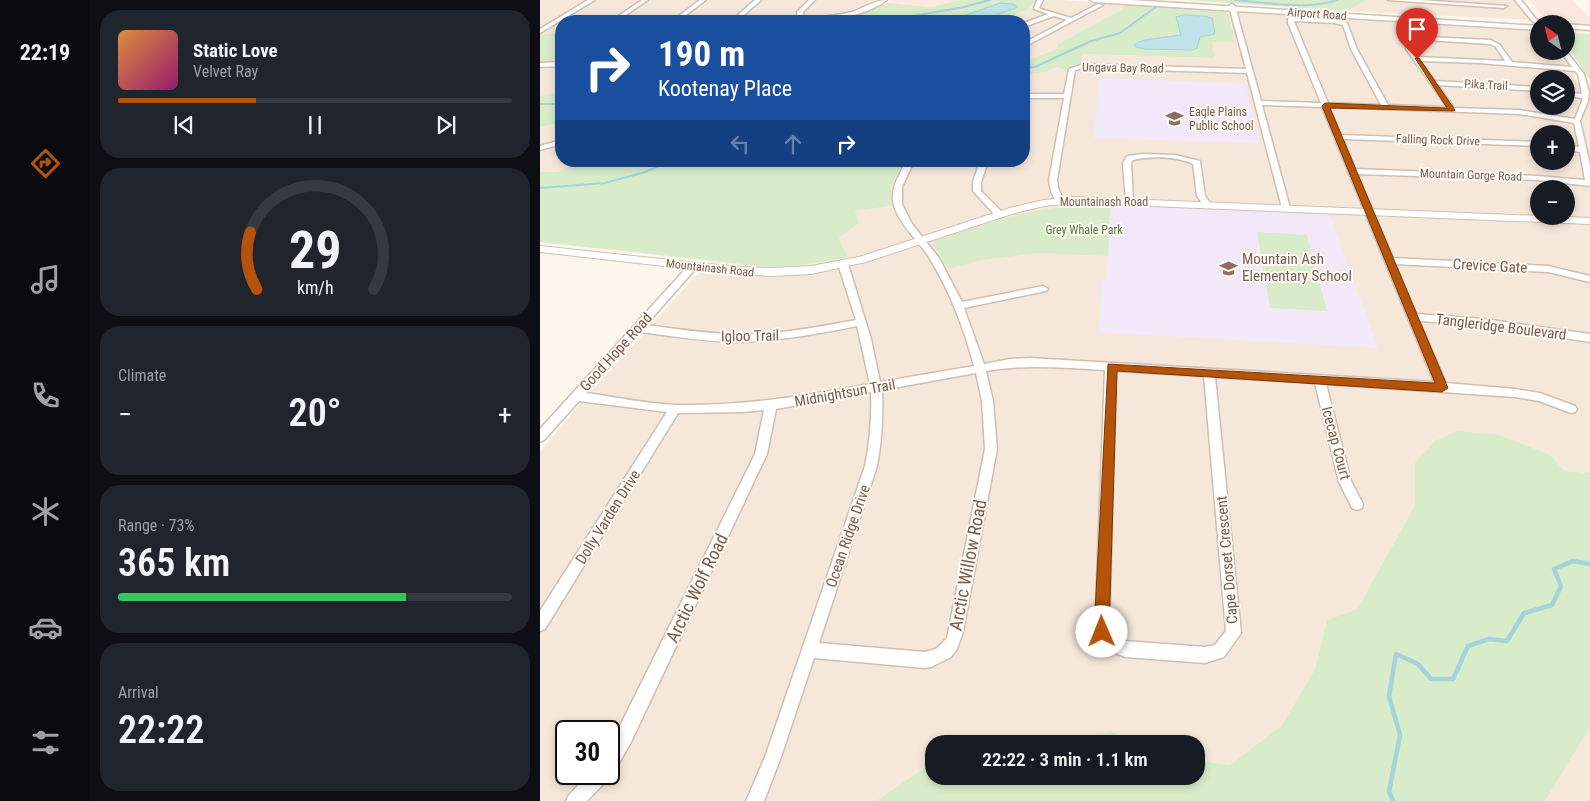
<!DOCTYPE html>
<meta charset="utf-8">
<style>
:root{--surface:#171b24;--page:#20242c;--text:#f1f3f6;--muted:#9ea1a6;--line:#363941;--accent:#b45309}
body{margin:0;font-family:"Roboto Condensed",sans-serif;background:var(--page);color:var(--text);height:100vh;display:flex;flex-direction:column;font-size:19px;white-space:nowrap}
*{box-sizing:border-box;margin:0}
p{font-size:16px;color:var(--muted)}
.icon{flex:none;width:28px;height:28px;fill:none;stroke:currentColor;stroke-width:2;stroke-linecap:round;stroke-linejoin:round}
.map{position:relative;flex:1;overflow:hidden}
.details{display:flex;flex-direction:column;gap:10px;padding:10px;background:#0d0f14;width:450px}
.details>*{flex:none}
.guide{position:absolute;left:15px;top:15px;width:475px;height:152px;border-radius:20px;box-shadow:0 2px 8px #0003;background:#1a4fa0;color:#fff;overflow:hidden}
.needle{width:32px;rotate:325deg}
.controls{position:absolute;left:990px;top:15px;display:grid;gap:10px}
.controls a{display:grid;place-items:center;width:45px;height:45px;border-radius:50%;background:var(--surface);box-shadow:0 2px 8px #0003;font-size:25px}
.speed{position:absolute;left:15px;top:720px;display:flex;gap:10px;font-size:25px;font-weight:700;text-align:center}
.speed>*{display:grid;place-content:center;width:65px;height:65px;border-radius:50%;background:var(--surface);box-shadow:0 2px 8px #0003;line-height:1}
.speed .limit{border:2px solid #111;border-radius:8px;background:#fff;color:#111}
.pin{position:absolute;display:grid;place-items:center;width:42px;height:42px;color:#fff;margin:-51px -21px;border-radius:50% 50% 50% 0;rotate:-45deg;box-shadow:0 0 5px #0007}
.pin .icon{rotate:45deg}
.me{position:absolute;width:55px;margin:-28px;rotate:359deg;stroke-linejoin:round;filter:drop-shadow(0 0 4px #0008)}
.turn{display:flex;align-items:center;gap:18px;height:105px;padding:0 20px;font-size:22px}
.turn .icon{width:65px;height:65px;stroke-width:2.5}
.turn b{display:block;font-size:35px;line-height:42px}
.lanes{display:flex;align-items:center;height:48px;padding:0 20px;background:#0003;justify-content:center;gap:25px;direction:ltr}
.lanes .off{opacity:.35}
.big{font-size:38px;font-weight:600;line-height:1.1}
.details .widget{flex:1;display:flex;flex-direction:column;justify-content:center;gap:8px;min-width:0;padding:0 18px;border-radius:20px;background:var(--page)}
.details .dial{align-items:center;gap:0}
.dial svg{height:130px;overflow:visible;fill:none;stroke:var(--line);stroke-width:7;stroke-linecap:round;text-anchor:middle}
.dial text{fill:var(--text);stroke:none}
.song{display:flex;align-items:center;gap:15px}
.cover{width:60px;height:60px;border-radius:8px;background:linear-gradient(135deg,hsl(30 70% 55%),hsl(320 70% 35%))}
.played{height:5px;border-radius:2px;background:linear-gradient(90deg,var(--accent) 35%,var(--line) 35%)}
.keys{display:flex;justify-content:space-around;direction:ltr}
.heat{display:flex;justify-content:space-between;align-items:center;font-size:28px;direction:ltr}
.charge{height:8px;border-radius:4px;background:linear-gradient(90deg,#34c759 73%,var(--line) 0)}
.trip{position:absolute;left:385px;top:735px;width:280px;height:50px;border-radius:20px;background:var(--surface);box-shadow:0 2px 8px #0003;font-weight:600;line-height:50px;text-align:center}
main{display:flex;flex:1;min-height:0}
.tabs{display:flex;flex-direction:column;width:90px;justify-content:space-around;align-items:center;background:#090b0e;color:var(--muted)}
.tabs .icon{width:35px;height:35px}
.tabs .selected{color:var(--accent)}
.tabs b{font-size:22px;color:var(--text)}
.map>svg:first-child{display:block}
.residential{fill:#f5e8da;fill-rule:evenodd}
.commercial{fill:#fde8e0}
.education{fill:#f3e8fa}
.green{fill:#d8ecc9}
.water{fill:#bfe3e8;stroke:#a5d3da}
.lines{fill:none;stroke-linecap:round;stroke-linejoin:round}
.stream-far1{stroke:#a5d3da;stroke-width:2}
.stream{stroke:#a5d3da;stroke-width:4.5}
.minor-casing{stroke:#d1beb0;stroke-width:3}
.tertiary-casing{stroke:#d1beb0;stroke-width:2}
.secondary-casing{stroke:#d6c0b0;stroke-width:3}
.minor{fill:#fff;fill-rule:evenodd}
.tertiary{fill:#fff;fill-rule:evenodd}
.secondary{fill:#fff;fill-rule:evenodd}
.route{fill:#b45309;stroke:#753606}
.labels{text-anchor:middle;stroke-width:4;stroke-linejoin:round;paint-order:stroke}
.far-street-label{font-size:12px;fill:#7a5c4d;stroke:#fffaf3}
.far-education-label{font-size:12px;fill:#785e54;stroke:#fffaf3;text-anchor:start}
.far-park-label{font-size:12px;fill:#537a41;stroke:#fffaf3}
.education-label{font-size:15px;fill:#785e54;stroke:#fffaf3;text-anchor:start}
.street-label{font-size:15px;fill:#7a5c4d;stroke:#fffaf3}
.near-street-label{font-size:18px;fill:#7a5c4d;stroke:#fffaf3}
</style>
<main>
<nav class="tabs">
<b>22:19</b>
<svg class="icon selected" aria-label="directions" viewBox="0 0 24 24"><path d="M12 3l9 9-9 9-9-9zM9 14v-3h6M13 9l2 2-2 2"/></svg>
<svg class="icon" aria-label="music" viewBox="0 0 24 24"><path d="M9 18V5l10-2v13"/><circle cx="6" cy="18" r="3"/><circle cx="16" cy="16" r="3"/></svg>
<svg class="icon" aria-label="phone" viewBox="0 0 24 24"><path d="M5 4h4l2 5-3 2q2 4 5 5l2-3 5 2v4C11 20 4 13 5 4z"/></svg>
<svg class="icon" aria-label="climate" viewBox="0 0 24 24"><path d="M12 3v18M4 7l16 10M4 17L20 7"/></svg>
<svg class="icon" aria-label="car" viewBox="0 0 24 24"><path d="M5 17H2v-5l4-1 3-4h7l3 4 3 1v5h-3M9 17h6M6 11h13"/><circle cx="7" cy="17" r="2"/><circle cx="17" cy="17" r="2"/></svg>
<svg class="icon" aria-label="filters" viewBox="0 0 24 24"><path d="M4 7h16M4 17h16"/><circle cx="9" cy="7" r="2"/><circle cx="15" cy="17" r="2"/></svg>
</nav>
<section class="details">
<div class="widget">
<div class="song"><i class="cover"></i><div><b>Static Love</b><p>Velvet Ray</p></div></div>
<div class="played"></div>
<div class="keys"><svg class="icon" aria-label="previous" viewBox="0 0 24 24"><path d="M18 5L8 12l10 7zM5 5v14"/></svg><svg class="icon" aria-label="pause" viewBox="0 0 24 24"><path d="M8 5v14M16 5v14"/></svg><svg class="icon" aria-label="next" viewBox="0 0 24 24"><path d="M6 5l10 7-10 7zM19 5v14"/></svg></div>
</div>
<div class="widget dial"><svg viewBox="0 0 100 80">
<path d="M14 69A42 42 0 1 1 86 69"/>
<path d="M14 69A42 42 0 0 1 10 34" stroke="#b45309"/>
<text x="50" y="56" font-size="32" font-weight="700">29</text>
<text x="50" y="72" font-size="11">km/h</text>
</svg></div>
<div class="widget"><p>Climate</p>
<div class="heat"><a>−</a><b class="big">20°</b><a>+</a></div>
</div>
<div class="widget"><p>Range · 73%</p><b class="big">365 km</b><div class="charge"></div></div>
<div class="widget"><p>Arrival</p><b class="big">22:22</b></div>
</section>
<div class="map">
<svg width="1050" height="801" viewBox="0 0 1050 801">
<rect width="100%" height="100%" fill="#fdf6ec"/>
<path class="residential" d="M0,0H336L321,8L294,15L297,21H21V91L2,96H0Z
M495,0H523L585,4L582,10L518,44L515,50L484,61V21H455L487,10Z
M826,0H973L989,20L808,11Z
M685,12L815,19L998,32L999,51H1014L1033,71L1036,82L1050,85V473L1025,471L1010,455L875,463V505L817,609L787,620L775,669L742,725L690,765L656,760V744H600L570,732L458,744H394V761L336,801H0V452L35,410L169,261L238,267L275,263L308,256L299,238L319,223L314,211L351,206V187L363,161H484V75L505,72L516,67L526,70L531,65L541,64L543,54L675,58L672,42H695L688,13ZM999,79H1026V106H999ZM999,134H1026V161H999ZM999,189H1026V216H999ZM26,731H69V774H26Z
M21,123V161H39L34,166L19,172H0V127Z
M1049,727H1050V801H1005Z"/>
<path class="commercial" d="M352,0H420L391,7L347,3Z
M989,0H1032L1050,18V25L1007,21Z"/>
<path class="education" d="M560,78L705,84L720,143L554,138Z
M570,205L790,215L838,348L559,332L562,280H567Z"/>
<path class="green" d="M420,0H495L487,10L455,21H297L296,19L330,11L347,3L391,7Z
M646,0H826L808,11Z
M585,4L685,12L688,13L695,42H672L675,58L543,54L541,64L531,65L526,70L516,67L505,72L484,75V61L515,50L518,44L581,10Z
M1030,33L1050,34V80L1026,44V34Z
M0,34H21V55L11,61L0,63Z
M21,91V123L0,127V96Z
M39,161H363L351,187V206L315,211L319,223L299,238L308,257L262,265L229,267L0,242V172H19Z
M570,205L568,256L500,253L442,260L408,269L393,244L395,241C457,220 504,203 570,205Z
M717,232L767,235L787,311L730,308Z
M917,431L959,435L1010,455L1025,471L1050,473V727L1005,801H336L394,761V776H656V760L690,765L742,725L775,669L787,620L817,609L875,505V463L895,441Z
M571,732L600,744H458L465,742Z"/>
<path class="water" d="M460,3L474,4L478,7L440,21H384L426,15Z
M643,15L663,16L672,18L675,34L660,37L657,48L653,50L604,49L596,47L594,44L604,40L641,35L636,17Z"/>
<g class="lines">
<path class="stream-far1" d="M695,0C729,3 765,10 798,0
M345,21L424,7L450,0
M484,68L495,67L551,41L580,33L616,7
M0,104H21
M0,188L65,183L105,172L131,161"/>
<path class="stream" d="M853,801L849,792L860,735L849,696L856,654L878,664L891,679H913L928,646L949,639L967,641L984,613L1012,605L1021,586L1014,569L1033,561L1050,564"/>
<defs>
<path id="minor" d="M48,0H55L0,33V29Z
M102,0H108L77,21H71Z
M160,0H166L138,21H132Z
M215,0H221L197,21H191Z
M269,0H275L263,12L264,19C280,17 296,16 312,12C323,8 335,0 347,0C323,18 287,21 258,21L257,12Z
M497,0H503L499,8L501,9L531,18L558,4L563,5L484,47V43L527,20L514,16L484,27V23L508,14L494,9Z
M848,0H880L967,6L964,8Z
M975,0H981L996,19L1003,24H999V25L992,21Z
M692,4L695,6L721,101L781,103L748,23V19L751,17L794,19L807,23L817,49L848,105L907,107L866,49L865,36L951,40L960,45L972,62L1032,67L1020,51H1026L1044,74L1049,92L1048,101L1040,121L1050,165V186L997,180L817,174L853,258L1008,266L1050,276V282L1008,272L855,264L876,314L944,319L1050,334V342L944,325L879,321L906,383L975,389L1000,393L1035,406L1037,409L1035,412L1031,413L999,401L975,397L786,384L811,481L823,504L822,508L817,510L812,508L799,482L775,383L675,377L701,633L684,657L665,663L585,657L568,650L555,632L565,370C525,368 486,364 446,371L453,401L457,449L423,632L417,649L411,657L391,667L385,668L274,658L241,757L224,801H206L225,757L325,466C330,441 332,418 331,392L236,409L227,454L90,744L75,770L69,772V774L67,780L47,801H26L29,795L49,774H69V748L215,454L224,410L203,412L138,413L5,629L0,631V611L127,412L39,401L4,440L0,442V429L150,264H156L158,266L106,325C136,329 167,334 197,334C237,335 277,327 316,320L298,264L303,261L308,264L331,339L340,382L434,366C424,328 410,292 390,259C379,240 357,224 353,201C351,187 360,174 366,161H374L362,187V204L372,224L399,258L422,302L503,286L508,289L506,291L424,308L444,364L470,359L490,358L894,382L782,107L722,105L750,208L746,210L742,208L707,73L544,68L535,70L517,180L518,188L524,201L520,203C512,200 510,188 509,180L524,98H484V94H524L529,69L544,64L706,69L689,6ZM754,21L794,23L803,25L811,49L841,105L788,103ZM870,39L950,44L956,47L965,61L878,57L872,49ZM880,61L939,63L1035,71L1038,74L1042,94L1026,92V96L1042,98V101L1035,119L979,110L914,108L898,85L999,91V87L895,81ZM789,107L979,114L1034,123L1039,147L1026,146V150L1040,152L1045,180L997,176L815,169L803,139L999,146V142L801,135ZM317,326L330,384C265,396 202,406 137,405C107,404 76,397 46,393L100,332C133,336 166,342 199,342C239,341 278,334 317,326ZM576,371L664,376L686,631L675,645L665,647L585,641L578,639L569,629ZM436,373L442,401L445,449L407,638L396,649L385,652L279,643L337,466C342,440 343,416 342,390Z
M21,62V66L0,67V63Z
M21,140V144L0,150V146Z
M604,154L635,155L660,161L665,196L671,204L670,206H664L657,196L653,164C636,156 611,156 593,160L591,163L593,201L586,203L583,163L587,156Z
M440,161H448L441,182V191L462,212V216H456L433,191V182Z"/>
<path id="tertiary" d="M536,197L1050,218V224L536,203L504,206L475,213L326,262L271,274L232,276L195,274L0,252V246L195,267L232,268L271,266L319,257L470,208L504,200Z"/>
<path id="secondary" d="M550,0H590L999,26V30L554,2Z
M1025,24H1026L1050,26V30L1026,28Z"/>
</defs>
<use href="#minor" class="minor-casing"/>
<use href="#tertiary" class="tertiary-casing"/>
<use href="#secondary" class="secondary-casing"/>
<use href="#minor" class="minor"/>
<use href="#tertiary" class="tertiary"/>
<use href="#secondary" class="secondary"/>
</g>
<path class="route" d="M875,58H879L915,110L914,111L790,108L908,388L902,392L577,371L569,632L567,637L562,639L556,637L554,632L568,364L895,383L782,106L785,103L907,108Z"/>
<defs>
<symbol id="school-bare" viewBox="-9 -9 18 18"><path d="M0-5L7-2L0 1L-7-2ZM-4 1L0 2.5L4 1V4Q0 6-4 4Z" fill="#8d6e63" stroke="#fffaf3" stroke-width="2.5" paint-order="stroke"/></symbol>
</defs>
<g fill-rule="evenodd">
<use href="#school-bare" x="622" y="106" width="25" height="25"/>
<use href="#school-bare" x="676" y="256" width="25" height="25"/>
</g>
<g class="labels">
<g class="far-street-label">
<text transform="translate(777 14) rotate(4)" y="4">Airport Road</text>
<text transform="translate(583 68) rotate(1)" y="4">Ungava Bay Road</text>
<text transform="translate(946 85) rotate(3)" y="4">Pika Trail</text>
<text transform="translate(898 140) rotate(2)" y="4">Falling Rock Drive</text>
<text transform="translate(931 175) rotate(2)" y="4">Mountain Gorge Road</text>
<text x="564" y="206">Mountainash Road</text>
<text transform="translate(170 268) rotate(6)" y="4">Mountainash Road</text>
</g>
<g class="far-education-label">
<text x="649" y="116">Eagle Plains<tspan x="649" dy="14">Public School</tspan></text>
</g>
<g class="far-park-label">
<text x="544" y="234">Grey Whale Park</text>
</g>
<g class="education-label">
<text x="702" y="264">Mountain Ash<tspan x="702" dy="17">Elementary School</tspan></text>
</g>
<g class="street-label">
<text transform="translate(950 266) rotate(3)" y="5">Crevice Gate</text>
<text transform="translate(961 327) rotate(7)" y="5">Tangleridge Boulevard</text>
<text transform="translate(210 336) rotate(-1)" y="5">Igloo Trail</text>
<text transform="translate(76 352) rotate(-48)" y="5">Good Hope Road</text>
<text transform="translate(305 393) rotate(-10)" y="5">Midnightsun Trail</text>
<text transform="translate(796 443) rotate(75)" y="5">Icecap Court</text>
<text transform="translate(68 517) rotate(-58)" y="5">Dolly Varden Drive</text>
<text transform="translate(308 536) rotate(-71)" y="5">Ocean Ridge Drive</text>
<text transform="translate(687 560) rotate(-95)" y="5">Cape Dorset Crescent</text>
</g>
<g class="near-street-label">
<text transform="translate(428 565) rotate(-79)" y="6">Arctic Willow Road</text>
<text transform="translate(157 588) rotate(-64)" y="6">Arctic Wolf Road</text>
</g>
</g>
</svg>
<div class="controls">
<a><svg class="needle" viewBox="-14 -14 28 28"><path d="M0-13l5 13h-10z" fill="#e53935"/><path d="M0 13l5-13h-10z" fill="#9ea1a6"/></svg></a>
<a><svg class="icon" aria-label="layers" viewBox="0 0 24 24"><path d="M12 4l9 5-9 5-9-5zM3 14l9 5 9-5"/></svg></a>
<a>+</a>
<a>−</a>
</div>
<div class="speed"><div class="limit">30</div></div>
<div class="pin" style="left:877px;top:59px;background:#d93025"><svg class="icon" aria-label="arrive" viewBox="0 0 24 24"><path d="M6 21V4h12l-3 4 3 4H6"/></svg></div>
<svg class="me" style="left:562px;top:632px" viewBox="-20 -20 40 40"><circle r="19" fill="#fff"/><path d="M0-13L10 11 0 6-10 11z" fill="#b45309"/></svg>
<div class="trip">22:22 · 3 min · 1.1 km</div>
<div class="guide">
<div class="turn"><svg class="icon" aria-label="right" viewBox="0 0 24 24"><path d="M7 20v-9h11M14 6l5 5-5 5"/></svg><div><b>190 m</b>Kootenay Place</div></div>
<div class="lanes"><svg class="icon off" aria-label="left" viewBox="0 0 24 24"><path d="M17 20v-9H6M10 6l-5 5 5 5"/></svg><svg class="icon off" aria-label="ahead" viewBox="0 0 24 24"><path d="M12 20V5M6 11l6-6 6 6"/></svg><svg class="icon" aria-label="right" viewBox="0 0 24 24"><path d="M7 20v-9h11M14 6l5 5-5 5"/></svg></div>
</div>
</div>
</main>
